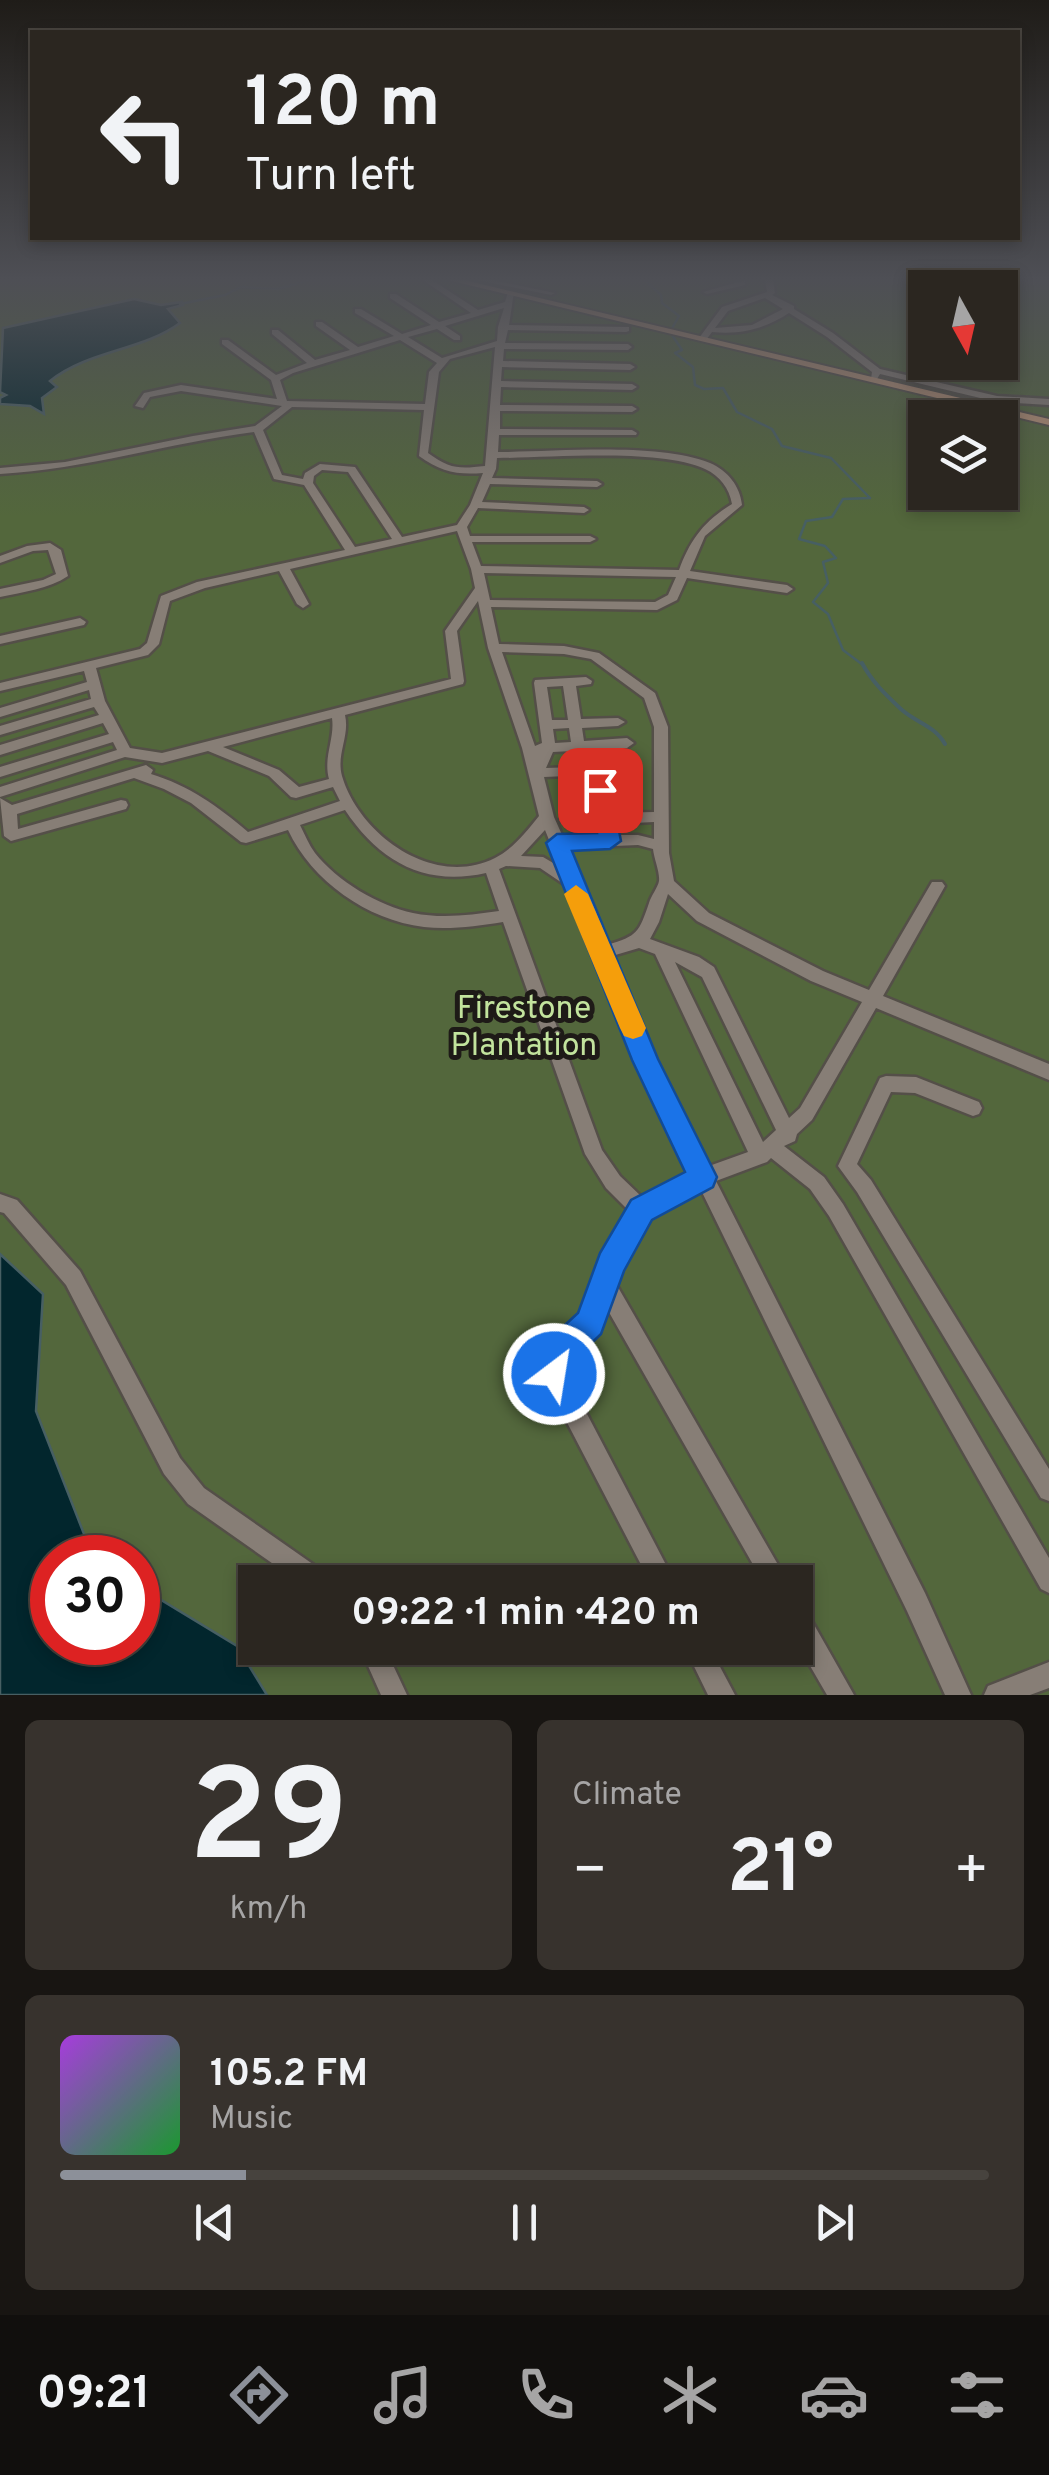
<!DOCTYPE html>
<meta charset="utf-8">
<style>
:root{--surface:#2b2620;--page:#37322d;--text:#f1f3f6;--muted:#a6a5a5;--line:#47433e;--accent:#8c9099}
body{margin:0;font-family:Overpass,sans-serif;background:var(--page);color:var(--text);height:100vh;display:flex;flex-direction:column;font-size:38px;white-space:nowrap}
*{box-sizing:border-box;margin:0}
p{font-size:32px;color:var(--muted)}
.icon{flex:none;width:55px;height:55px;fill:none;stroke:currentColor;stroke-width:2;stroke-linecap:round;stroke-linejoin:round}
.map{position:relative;height:1695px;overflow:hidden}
.side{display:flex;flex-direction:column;gap:25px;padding:25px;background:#181512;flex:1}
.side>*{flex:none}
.top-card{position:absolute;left:30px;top:30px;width:990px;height:210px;border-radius:0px;box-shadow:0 5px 15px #0003,0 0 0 2px var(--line);background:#2b2620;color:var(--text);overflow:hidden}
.needle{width:65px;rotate:172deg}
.buttons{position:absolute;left:908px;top:270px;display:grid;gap:20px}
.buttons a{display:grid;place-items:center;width:110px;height:110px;border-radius:0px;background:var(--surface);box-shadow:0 5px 15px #0003,0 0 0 2px var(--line);font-size:50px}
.speed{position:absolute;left:30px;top:1535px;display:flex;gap:20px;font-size:50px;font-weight:700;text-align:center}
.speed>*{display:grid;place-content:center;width:130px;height:130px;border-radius:50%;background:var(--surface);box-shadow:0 5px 15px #0003,0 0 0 2px var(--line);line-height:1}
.speed .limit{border:15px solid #d22;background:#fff;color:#111}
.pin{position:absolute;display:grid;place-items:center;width:85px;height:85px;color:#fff;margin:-42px;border-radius:20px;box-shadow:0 5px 15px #0006}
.me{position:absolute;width:110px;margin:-55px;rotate:31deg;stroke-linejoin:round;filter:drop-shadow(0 0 8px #0008)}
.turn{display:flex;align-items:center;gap:35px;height:210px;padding:0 50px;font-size:45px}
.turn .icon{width:130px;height:130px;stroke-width:2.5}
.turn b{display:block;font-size:70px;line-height:85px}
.big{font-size:75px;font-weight:700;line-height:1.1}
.side .tile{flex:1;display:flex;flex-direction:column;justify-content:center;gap:15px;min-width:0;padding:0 35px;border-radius:15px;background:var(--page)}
.side .dial{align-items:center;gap:0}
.dial b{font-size:130px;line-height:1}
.song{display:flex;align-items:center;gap:30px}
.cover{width:120px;height:120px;border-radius:15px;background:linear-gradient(135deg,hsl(280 70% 55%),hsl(130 70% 35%))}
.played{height:10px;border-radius:5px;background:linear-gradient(90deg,var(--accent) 20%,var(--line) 20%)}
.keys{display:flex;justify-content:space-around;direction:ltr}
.heat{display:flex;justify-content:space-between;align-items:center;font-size:55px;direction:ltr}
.side .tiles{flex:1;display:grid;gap:25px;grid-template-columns:1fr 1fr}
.tile:last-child{grid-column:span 2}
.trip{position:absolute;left:238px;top:1565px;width:575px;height:100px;border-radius:0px;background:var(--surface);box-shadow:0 5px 15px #0003,0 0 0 2px var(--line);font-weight:700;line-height:100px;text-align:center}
.tab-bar{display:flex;height:160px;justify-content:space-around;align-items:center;background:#110f0d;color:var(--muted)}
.tab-bar .icon{width:70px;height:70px}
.tab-bar .active{color:var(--accent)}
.tab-bar b{font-size:45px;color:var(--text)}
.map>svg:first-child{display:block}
.forest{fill:#53673c;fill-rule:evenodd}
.water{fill:#02262d;stroke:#475f63;stroke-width:2.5}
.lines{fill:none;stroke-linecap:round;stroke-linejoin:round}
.stream-far1{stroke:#475f63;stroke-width:2.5}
.stream{stroke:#475f63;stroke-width:4}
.minor-casing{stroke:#544f48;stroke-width:5}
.major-casing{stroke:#544f48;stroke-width:4}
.minor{fill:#877e76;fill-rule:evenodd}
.major{fill:#bb9477;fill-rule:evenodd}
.route{fill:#1a73e8;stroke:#114b97;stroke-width:2.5}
.slow{fill:#f59e0b}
.labels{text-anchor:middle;stroke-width:10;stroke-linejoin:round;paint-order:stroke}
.park-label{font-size:32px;fill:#c2e39d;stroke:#1e1a17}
</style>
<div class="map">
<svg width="1049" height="1695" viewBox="0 0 1049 1695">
<rect width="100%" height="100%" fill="#39322b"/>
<path class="forest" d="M0,280H1049V1695H0ZM925,288H1000V362H925ZM925,418H1000V492H925ZM52,1558H138V1642H52ZM255,1582H795V1648H255Z"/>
<path class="water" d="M134,299L161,305L182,302L183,305L168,309L180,323C142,351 89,350 50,381L57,387L42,398L44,414L30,406L0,404V398L6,395L0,392L3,328Z
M0,1254L43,1294L36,1411L93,1557L52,1558V1642H138V1586L237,1646L267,1695H0Z"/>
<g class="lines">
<path class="stream-far1" d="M645,280L661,295L662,303L679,316L670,332L682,350L675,353L693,367L695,385L704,389L723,388L737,412L772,429L782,446L831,458L870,498L843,499L832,517L806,521L799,539L825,546L836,558L823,562L828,583L813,602L828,614L843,650L863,665
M180,304L225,295L241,287L278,289L309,280"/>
<path class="stream" d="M862,663C872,682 886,695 902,710C917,723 935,726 945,744"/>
<defs>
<path id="minor" d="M423,280H432L478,310L505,302L508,292H514L509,325L629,327V331L626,332L508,330L505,343L628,344L632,347L628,350L504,349L503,361L630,364L635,367L630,370L502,367L501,381L632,384L637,387L632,390L501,387L500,405L632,406L637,409L632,412L500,411V429L632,430L637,433L636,435H499L498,452C557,452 657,442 710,463C728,471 740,486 742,505L705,536L690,571L787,585L793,589L787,593L687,578L677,600L657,610L491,607L499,644L564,646L599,653L655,693L668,727L669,853L674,881L709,913L823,971L869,990L932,882H942L945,886L883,996L1049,1064V1080L876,1008L812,1120L797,1134L795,1141L784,1146L824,1177L843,1204L1049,1558V1593L1041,1589L829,1216L810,1189L771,1158L767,1162L716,1181L925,1593L971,1695H945L907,1611L700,1188L649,1216L619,1269L615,1282L788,1582H763L606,1307L597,1330L564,1362L565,1372L675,1582H650L546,1382L542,1358L545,1350L582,1316L604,1257L630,1212L606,1188L585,1154L503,922C477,926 450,930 424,927C367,920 312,881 288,830L246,843L241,842L191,803L164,789L134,778L17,814L18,829L121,800L126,801L128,805L126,809L11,841L4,836L0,798L12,805L146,765L153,770L151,774C188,785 219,807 248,832L340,801L333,787L296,798L291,797L269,776L208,751L162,763L125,757L0,797V787L117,750L113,742L0,777V767L109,734L103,723L0,755V745L99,715L94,707L0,735V726L91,699L89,690L0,717V708L87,682L84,671L0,691V683L140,649L147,643L161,596L197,582L345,550L304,485L274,479L254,432C169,443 86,469 0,474V468L65,462L193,436L255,426L282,406L181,391L150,397L143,408L135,406L144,393L181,385L277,399L271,380L222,344V340H228L276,375L307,363L272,334V330H278L315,360L350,350L316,326V322H322L358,347L394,336L355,313V309H361L402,334L431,325L390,298V294H396L439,322L471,313ZM504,308L498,327L497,341L442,358L408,337L437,329L454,340H460V336L445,326ZM400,340L437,363L429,372L425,404L287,401L280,380L293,373ZM495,347L485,466C459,469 450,469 428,453L439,372L450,359ZM292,407L424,410L419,456C441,472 457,475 483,473L470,505L457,525L402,537L355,467L320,464L305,473L303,479L282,475L263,430ZM497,458C550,458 659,448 705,469C720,476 729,488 732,504C704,521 690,540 679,570L481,566L472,542H590L596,539L590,536H470L467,527L478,508L584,513L589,510L584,507L482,502L490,484L597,487L602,484L597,481L492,478L496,469ZM322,470L348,472L392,539L355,547L313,483L314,476ZM457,531L471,569L475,588L445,631L451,679L162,753L130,748L105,701L96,668L148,655L159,644L170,601L205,588L279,571L297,604L303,608L309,604L290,569ZM484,573L676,577L668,595L655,602L490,600ZM478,601L488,648L522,748L539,816C526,832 513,849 495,858C433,889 359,834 342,776C336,754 350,736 345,715L463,684L464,681L457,631ZM502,652L564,654L591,659L644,698L654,727V812L612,813L605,774L635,771L637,768L635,765L546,768L553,752L572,751L574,755H584L586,750L627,748L634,743L627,738L584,741L582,728L618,726L625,722L618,718L581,719L576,686L591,684L592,681L586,677L535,680L534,683L542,743L535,746ZM563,686L568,720H552L547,687ZM332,718C335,739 323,757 329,779L299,787L279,770L223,747ZM569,728L571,742L555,743L553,729ZM591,775L597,814L566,815L559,820L566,825L599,824L601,836L563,837L554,817L544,777ZM345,810C379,861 424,887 486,873L499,911C471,915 442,919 413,913C379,906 337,881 315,853C309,845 305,835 300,825ZM654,822V839L638,835H615L613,824ZM545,830L560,867L543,857L521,856ZM638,845L653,849C654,859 660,872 659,881C658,887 651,896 649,903C639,932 638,936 607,945L567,848ZM506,866L540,868L568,887L637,1060L693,1173L644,1199L620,1176L602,1150L499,869ZM668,894L697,921L811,981L862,1002L800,1108L789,1118L714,967L699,957L650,939L659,922ZM639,948L655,954L748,1152L709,1166L654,1059L612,956ZM675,962L702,977L776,1130L763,1142Z
M477,280H492L555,293L551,295Z
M765,280H773L775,293L772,295L794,306V309L833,333L880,369L997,396L1049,399V405L997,402L880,374L877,379H871L872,372L827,337L789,313C764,329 741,335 712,332L706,340H700L699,338L722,307L767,292ZM765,298L783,309L752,325L715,328L728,311Z
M742,281H745V285L707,294L703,292Z
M50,543L61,550L68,576C49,589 23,592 0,597V589L43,580L56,574L48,550L33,551L0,563V556L27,546Z
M80,618L86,622L84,625L0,644V636Z
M886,1076L916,1077L979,1102L982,1108L979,1114L973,1116L915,1093L891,1092L857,1164L871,1180L1049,1469V1501L1041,1498L857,1192L838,1166L880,1078Z
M0,1194L17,1200L80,1271L180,1458L204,1488L327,1574L331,1582H299L188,1504L164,1474L66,1285L4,1213L0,1212Z
M795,1604L804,1607L854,1695H827L795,1640Z
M360,1648H385L407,1695H381Z
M685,1648H710L735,1695H708Z
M1049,1662V1688L1030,1695H984L988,1686Z"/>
<path id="major" d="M448,280H464L1049,419V425Z"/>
</defs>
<use href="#minor" class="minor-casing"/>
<use href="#major" class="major-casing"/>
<use href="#minor" class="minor"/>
<use href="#major" class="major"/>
</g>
<linearGradient id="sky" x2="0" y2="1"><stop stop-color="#1f1c18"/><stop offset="0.54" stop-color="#4e4f55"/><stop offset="1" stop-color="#4e4f55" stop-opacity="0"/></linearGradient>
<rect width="1049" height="517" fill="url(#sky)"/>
<path class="route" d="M600,782L611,790L621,841L610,849L572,851L658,1059L717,1177L713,1187L652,1220L624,1271L601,1334L570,1364L565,1385L554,1390L543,1385L537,1358L542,1346L578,1313L600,1253L631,1200L685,1172L632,1060L546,843L557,834L597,833L590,790Z"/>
<path class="slow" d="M576,885L588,894L646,1028L642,1036L633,1039L624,1036L620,1028L564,894Z"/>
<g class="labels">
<g class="park-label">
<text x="524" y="1018">Firestone<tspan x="524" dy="37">Plantation</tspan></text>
</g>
</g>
</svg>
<div class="buttons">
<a><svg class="needle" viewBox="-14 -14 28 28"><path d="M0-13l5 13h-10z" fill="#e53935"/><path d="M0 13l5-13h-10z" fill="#a6a5a5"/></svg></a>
<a><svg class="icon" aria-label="layers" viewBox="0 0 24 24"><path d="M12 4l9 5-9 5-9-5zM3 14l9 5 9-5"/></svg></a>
</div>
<div class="speed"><div class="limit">30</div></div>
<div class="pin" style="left:600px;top:790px;background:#d93025"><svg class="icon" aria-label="arrive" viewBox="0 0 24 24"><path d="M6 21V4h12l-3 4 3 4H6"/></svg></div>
<svg class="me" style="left:554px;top:1374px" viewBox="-20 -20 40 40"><circle r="17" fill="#1a73e8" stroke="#fff" stroke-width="3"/><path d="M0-11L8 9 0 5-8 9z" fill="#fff"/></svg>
<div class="trip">09:22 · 1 min · 420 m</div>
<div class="top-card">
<div class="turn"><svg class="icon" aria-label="left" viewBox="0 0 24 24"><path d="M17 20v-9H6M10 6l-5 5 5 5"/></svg><div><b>120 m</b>Turn left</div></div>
</div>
</div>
<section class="side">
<div class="tiles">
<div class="tile dial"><b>29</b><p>km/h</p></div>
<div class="tile"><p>Climate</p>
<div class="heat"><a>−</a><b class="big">21°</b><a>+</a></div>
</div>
<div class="tile">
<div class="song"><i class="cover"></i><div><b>105.2 FM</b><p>Music</p></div></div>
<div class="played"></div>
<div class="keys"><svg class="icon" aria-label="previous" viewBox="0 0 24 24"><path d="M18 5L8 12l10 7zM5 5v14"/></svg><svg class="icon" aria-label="pause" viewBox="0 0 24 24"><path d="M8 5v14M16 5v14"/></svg><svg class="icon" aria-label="next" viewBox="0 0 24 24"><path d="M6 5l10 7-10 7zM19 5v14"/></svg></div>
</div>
</div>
</section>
<nav class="tab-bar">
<b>09:21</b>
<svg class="icon active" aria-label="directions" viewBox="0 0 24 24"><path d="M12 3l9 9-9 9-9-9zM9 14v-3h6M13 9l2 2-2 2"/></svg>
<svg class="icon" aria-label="music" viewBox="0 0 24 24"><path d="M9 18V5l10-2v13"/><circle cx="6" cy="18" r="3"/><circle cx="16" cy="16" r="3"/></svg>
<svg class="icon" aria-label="phone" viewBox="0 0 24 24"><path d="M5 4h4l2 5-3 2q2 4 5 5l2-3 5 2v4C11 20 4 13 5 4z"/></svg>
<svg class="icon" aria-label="climate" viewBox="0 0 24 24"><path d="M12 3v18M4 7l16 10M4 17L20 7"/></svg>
<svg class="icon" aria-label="car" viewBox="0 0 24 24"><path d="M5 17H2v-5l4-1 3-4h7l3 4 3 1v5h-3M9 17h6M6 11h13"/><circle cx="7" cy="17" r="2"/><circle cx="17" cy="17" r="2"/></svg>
<svg class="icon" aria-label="filters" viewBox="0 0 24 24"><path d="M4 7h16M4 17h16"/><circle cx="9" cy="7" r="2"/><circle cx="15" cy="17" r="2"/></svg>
</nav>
